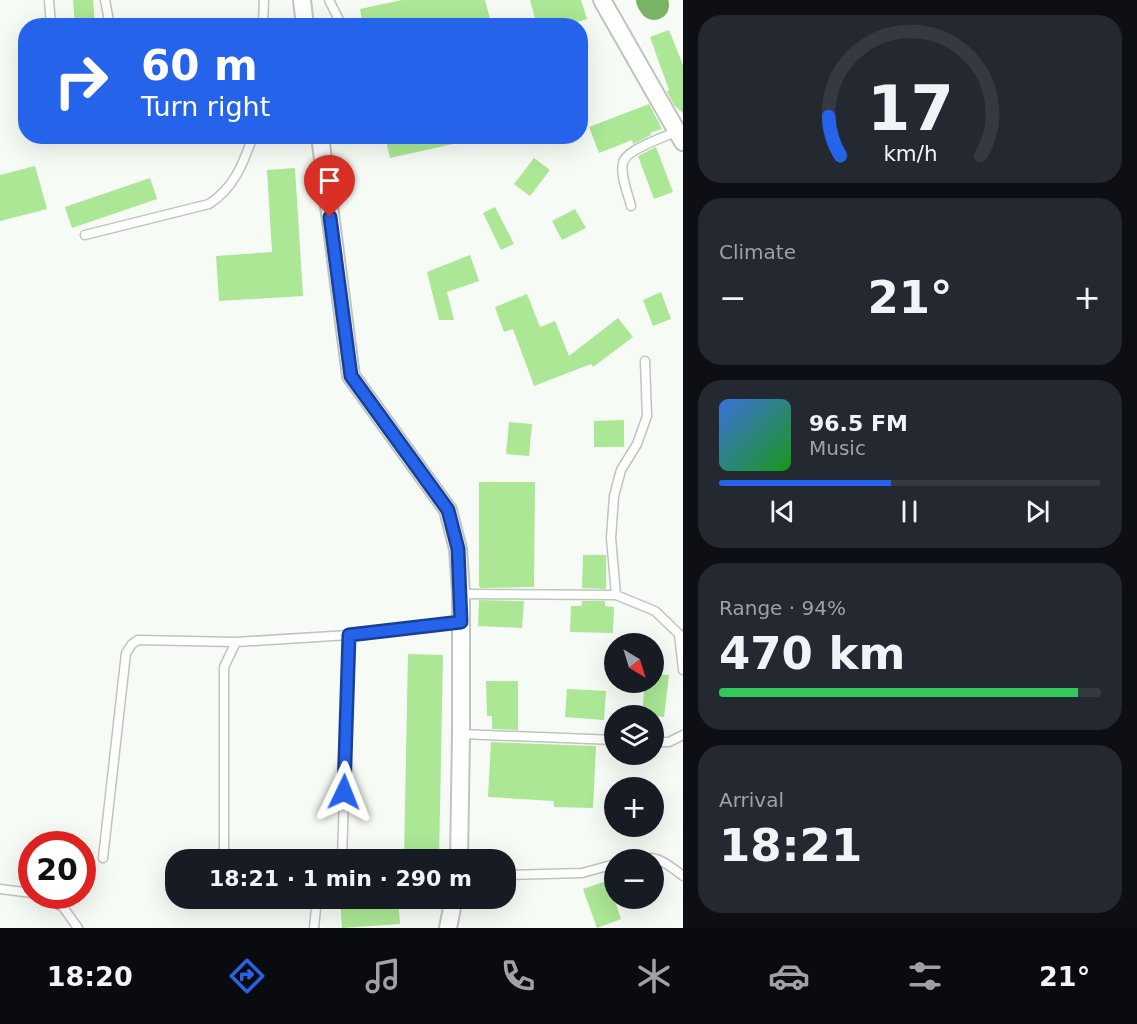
<!DOCTYPE html>
<meta charset="utf-8">
<style>
:root{--surface:#171b24;--page:#242831;--text:#f1f3f6;--muted:#9ea1a6;--line:#363941;--accent:#2563eb}
body{margin:0;font-family:"DejaVu Sans",sans-serif;background:var(--page);color:var(--text);height:100vh;display:flex;flex-direction:column;font-size:22px;white-space:nowrap}
*{box-sizing:border-box;margin:0}
p{font-size:20px;color:var(--muted)}
.icon{flex:none;width:33px;height:33px;fill:none;stroke:currentColor;stroke-width:2;stroke-linecap:round;stroke-linejoin:round}
.map{position:relative;flex:1;overflow:hidden}
.drawer{display:flex;flex-direction:column;gap:15px;padding:15px;background:#0d0f14;width:454px}
.drawer>*{flex:none}
.banner{position:absolute;left:18px;top:18px;width:570px;height:126px;border-radius:24px;box-shadow:0 6px 24px #0002;background:#2563eb;color:#fff;overflow:hidden}
.needle{width:39px;rotate:142deg}
.tools{position:absolute;left:604px;top:633px;display:grid;gap:12px}
.tools a{display:grid;place-items:center;width:60px;height:60px;border-radius:50%;background:var(--surface);box-shadow:0 6px 24px #0002;font-size:30px}
.speed{position:absolute;left:18px;top:831px;display:flex;gap:12px;font-size:30px;font-weight:700;text-align:center}
.speed>*{display:grid;place-content:center;width:78px;height:78px;border-radius:50%;background:var(--surface);box-shadow:0 6px 24px #0002;line-height:1}
.speed .limit{border:9px solid #d22;background:#fff;color:#111}
.pin{position:absolute;display:grid;place-items:center;width:51px;height:51px;color:#fff;margin:-62px -26px;border-radius:50% 50% 50% 0;rotate:-45deg;box-shadow:0 0 6px #0007}
.pin .icon{rotate:45deg}
.me{position:absolute;width:66px;margin:-33px;rotate:2deg;stroke-linejoin:round;filter:drop-shadow(0 0 4px #0008)}
.turn{display:flex;align-items:center;gap:21px;height:126px;padding:0 24px;font-size:27px}
.turn .icon{width:78px;height:78px;stroke-width:2.5}
.turn b{display:block;font-size:42px;line-height:51px}
.big{font-size:45px;font-weight:700;line-height:1.1}
.drawer .widget{flex:1;display:flex;flex-direction:column;justify-content:center;gap:9px;min-width:0;padding:0 21px;border-radius:24px;background:var(--page)}
.drawer .dial{align-items:center;gap:0}
.dial svg{height:156px;overflow:visible;fill:none;stroke:var(--line);stroke-width:7;stroke-linecap:round;text-anchor:middle}
.dial text{fill:var(--text);stroke:none}
.song{display:flex;align-items:center;gap:18px}
.cover{width:72px;height:72px;border-radius:9px;background:linear-gradient(135deg,hsl(220 70% 55%),hsl(120 70% 35%))}
.played{height:6px;border-radius:3px;background:linear-gradient(90deg,var(--accent) 45%,var(--line) 45%)}
.keys{display:flex;justify-content:space-around;direction:ltr}
.heat{display:flex;justify-content:space-between;align-items:center;font-size:33px;direction:ltr}
.charge{height:9px;border-radius:4px;background:linear-gradient(90deg,#34c759 94%,var(--line) 0)}
.trip{position:absolute;left:165px;top:849px;width:351px;height:60px;border-radius:24px;background:var(--surface);box-shadow:0 6px 24px #0002;font-weight:700;line-height:60px;text-align:center}
.menu{display:flex;height:96px;justify-content:space-around;align-items:center;background:#090b0e;color:var(--muted)}
.menu .icon{width:42px;height:42px}
.menu .current{color:var(--accent)}
.menu b{font-size:27px;color:var(--text)}
main{display:flex;flex:1;min-height:0}
.map>svg:first-child{display:block}
.lines{fill:none;stroke-linecap:round;stroke-linejoin:round}
.river{stroke:#79b363;stroke-width:30}
.building{fill:#abe795}
.lane-casing{stroke:#bfc4be;stroke-width:11}
.street-casing{stroke:#bfc4be;stroke-width:20}
.lane{stroke:#fff;stroke-width:8}
.street{stroke:#fff;stroke-width:16}
.route-casing{stroke:#184099;stroke-width:15}
.route{stroke:#2563eb;stroke-width:10}
</style>
<main>
<div class="map">
<svg width="683" height="928" viewBox="0 0 683 928">
<rect width="100%" height="100%" fill="#f7fbf5"/>
<g class="lines">
<path class="river" d="M651,0L654,5"/>
</g>
<path class="building" d="M73,0H93L95,26H75Z
M402,0H485L492,26H363L360,9Z
M530,0H581L587,19L566,26H537Z
M669,30L683,65V113L674,105L667,92L669,90L650,37Z
M649,104L662,129L650,133L651,135L633,144L632,140L599,153L589,127Z
M385,136H461L462,142L390,158Z
M656,147L673,192L654,199L638,156Z
M534,158L550,170L530,196L514,184Z
M35,166L47,209L0,221V175Z
M295,168L303,296L219,301L216,256L272,252L267,170Z
M150,178L157,199L72,228L65,207Z
M495,207L514,244L501,250L483,213Z
M575,209L586,228L562,240L552,221Z
M470,255L479,281L447,292L454,320H439L427,272Z
M661,292L671,319L653,326L643,300Z
M527,294L540,327L555,321L569,356L618,318L633,337L593,367L591,364L534,386L513,329L504,332L495,307Z
M624,420V447H594V421Z
M509,422L532,424L529,456L506,454Z
M479,482H535L534,587L480,588L479,586Z
M583,555H606V589L582,588Z
M479,600L524,601L522,628L478,626Z
M582,601H605V606L614,607L613,633L570,632L571,606H582Z
M408,654L443,655L439,859L404,858Z
M654,674L669,675L664,717L642,715L645,682H654Z
M486,681H518V730L492,729V716H487Z
M567,689L606,691L604,720L565,717Z
M491,742L596,746L593,808L554,807V801L488,797Z
M615,878V901L621,919L597,928L583,889Z
M340,898H398L400,924L342,928Z"/>
<g class="lines">
<defs>
<path id="lane" d="M49,0L51,26
M105,0L110,26
M329,0L342,26
M263,26L264,0
M631,206C628,194 620,175 623,163C625,150 664,137 676,132
M85,235L209,204C234,188 243,164 253,136
M461,594L616,595L655,611L679,634L683,670
M616,595L611,538L614,496L621,470L637,444L647,416L645,361
M461,734L615,740
M654,742H669L683,735
M103,858L126,653L132,644L138,640L236,642L349,635L461,623
M224,860V667L236,642
M342,860L349,635
M632,860C655,853 665,862 683,876
M506,875L582,873L615,864
M0,889L32,893
M41,896L63,907L78,928
M314,928L317,898"/>
<path id="street" d="M302,0L305,26
M602,0L683,142
M320,136L351,376L448,510L458,549L461,594V734L459,860
M448,928L454,898"/>
</defs>
<use href="#lane" class="lane-casing"/>
<use href="#street" class="street-casing"/>
<use href="#lane" class="lane"/>
<use href="#street" class="street"/>
</g>
<g class="lines">
<defs>
<path id="route" d="M330,217L351,376L448,510L458,549L461,622L349,635L344,792"/>
</defs>
<use href="#route" class="route-casing"/>
<use href="#route" class="route"/>
</g>
</svg>
<div class="tools">
<a><svg class="needle" viewBox="-14 -14 28 28"><path d="M0-13l5 13h-10z" fill="#e53935"/><path d="M0 13l5-13h-10z" fill="#9ea1a6"/></svg></a>
<a><svg class="icon" aria-label="layers" viewBox="0 0 24 24"><path d="M12 4l9 5-9 5-9-5zM3 14l9 5 9-5"/></svg></a>
<a>+</a>
<a>−</a>
</div>
<div class="speed"><div class="limit">20</div></div>
<div class="pin" style="left:330px;top:217px;background:#d93025"><svg class="icon" aria-label="arrive" viewBox="0 0 24 24"><path d="M6 21V4h12l-3 4 3 4H6"/></svg></div>
<svg class="me" style="left:344px;top:792px" viewBox="-20 -20 40 40"><path d="M0-17L14 15 0 8-14 15z" fill="#2563eb" stroke="#fff" stroke-width="4"/></svg>
<div class="trip">18:21 · 1 min · 290 m</div>
<div class="banner">
<div class="turn"><svg class="icon" aria-label="right" viewBox="0 0 24 24"><path d="M7 20v-9h11M14 6l5 5-5 5"/></svg><div><b>60 m</b>Turn right</div></div>
</div>
</div>
<section class="drawer">
<div class="widget dial"><svg viewBox="0 0 100 80">
<path d="M14 69A42 42 0 1 1 86 69"/>
<path d="M14 69A42 42 0 0 1 8 49" stroke="#2563eb"/>
<text x="50" y="56" font-size="32" font-weight="700">17</text>
<text x="50" y="72" font-size="11">km/h</text>
</svg></div>
<div class="widget"><p>Climate</p>
<div class="heat"><a>−</a><b class="big">21°</b><a>+</a></div>
</div>
<div class="widget">
<div class="song"><i class="cover"></i><div><b>96.5 FM</b><p>Music</p></div></div>
<div class="played"></div>
<div class="keys"><svg class="icon" aria-label="previous" viewBox="0 0 24 24"><path d="M18 5L8 12l10 7zM5 5v14"/></svg><svg class="icon" aria-label="pause" viewBox="0 0 24 24"><path d="M8 5v14M16 5v14"/></svg><svg class="icon" aria-label="next" viewBox="0 0 24 24"><path d="M6 5l10 7-10 7zM19 5v14"/></svg></div>
</div>
<div class="widget"><p>Range · 94%</p><b class="big">470 km</b><div class="charge"></div></div>
<div class="widget"><p>Arrival</p><b class="big">18:21</b></div>
</section>
</main>
<nav class="menu">
<b>18:20</b>
<svg class="icon current" aria-label="directions" viewBox="0 0 24 24"><path d="M12 3l9 9-9 9-9-9zM9 14v-3h6M13 9l2 2-2 2"/></svg>
<svg class="icon" aria-label="music" viewBox="0 0 24 24"><path d="M9 18V5l10-2v13"/><circle cx="6" cy="18" r="3"/><circle cx="16" cy="16" r="3"/></svg>
<svg class="icon" aria-label="phone" viewBox="0 0 24 24"><path d="M5 4h4l2 5-3 2q2 4 5 5l2-3 5 2v4C11 20 4 13 5 4z"/></svg>
<svg class="icon" aria-label="climate" viewBox="0 0 24 24"><path d="M12 3v18M4 7l16 10M4 17L20 7"/></svg>
<svg class="icon" aria-label="car" viewBox="0 0 24 24"><path d="M5 17H2v-5l4-1 3-4h7l3 4 3 1v5h-3M9 17h6M6 11h13"/><circle cx="7" cy="17" r="2"/><circle cx="17" cy="17" r="2"/></svg>
<svg class="icon" aria-label="filters" viewBox="0 0 24 24"><path d="M4 7h16M4 17h16"/><circle cx="9" cy="7" r="2"/><circle cx="15" cy="17" r="2"/></svg>
<b>21°</b>
</nav>
